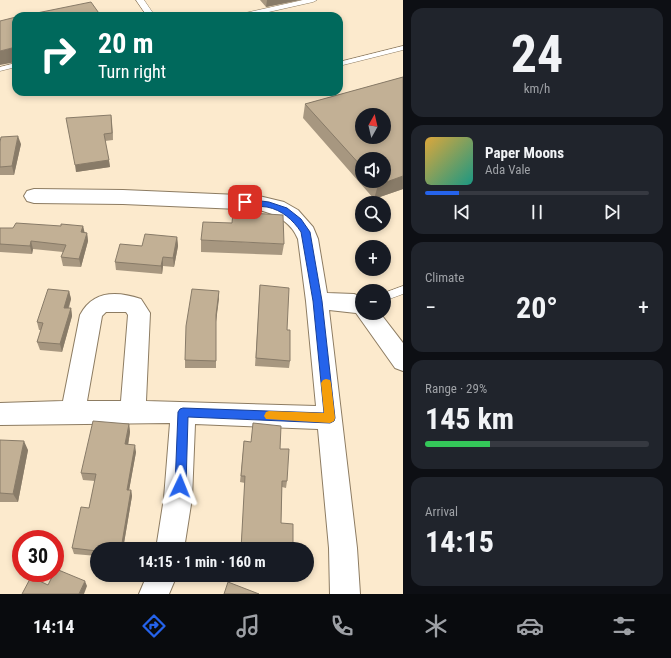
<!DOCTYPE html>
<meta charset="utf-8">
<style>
:root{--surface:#171b24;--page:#20242c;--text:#f1f3f6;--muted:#9ea1a6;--line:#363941;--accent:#2563eb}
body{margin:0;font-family:"Roboto Condensed",sans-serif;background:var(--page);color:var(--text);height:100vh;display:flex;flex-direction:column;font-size:15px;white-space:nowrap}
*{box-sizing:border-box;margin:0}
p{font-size:13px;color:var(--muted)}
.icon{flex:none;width:22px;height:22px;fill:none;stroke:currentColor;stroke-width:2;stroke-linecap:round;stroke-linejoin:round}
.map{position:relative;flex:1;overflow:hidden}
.drawer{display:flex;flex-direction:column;gap:8px;padding:8px;background:#0d0f14;width:268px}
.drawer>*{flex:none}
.hud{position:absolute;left:12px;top:12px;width:331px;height:84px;border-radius:12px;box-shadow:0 2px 6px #0003;background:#00695c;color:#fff;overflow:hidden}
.needle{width:26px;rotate:8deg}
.buttons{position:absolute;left:355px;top:108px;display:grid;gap:8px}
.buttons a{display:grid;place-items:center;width:36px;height:36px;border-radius:50%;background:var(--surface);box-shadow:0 2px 6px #0003;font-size:20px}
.speed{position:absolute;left:12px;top:530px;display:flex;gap:8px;font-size:20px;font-weight:700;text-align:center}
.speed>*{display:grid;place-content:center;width:52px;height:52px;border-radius:50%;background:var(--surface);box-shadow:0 2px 6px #0003;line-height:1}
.speed .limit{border:6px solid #d22;background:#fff;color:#111}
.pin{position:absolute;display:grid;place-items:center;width:34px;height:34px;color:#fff;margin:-17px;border-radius:8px;box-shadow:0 2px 6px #0006}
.me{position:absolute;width:44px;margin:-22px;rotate:2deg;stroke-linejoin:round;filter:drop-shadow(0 0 3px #0008)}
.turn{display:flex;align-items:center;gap:14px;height:84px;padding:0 20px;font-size:18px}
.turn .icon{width:52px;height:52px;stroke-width:2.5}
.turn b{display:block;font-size:28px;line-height:34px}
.big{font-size:30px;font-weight:700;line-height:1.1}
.drawer .widget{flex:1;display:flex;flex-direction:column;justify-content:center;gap:6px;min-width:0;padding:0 14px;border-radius:12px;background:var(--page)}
.drawer .dial{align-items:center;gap:0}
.dial b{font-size:52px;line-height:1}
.song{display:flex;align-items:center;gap:12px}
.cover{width:48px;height:48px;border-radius:6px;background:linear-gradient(135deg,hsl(40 70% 55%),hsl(170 70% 35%))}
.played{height:4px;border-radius:2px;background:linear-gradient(90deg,var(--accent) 15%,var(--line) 15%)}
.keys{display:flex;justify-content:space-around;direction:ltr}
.heat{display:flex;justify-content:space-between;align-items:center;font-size:22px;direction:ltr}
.charge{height:6px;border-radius:3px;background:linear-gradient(90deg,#34c759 29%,var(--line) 0)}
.trip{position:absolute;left:90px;top:542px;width:224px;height:40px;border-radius:20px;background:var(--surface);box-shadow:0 2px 6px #0003;font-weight:700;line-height:40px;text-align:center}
.tab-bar{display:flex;height:64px;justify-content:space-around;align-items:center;background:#090b0e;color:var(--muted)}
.tab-bar .icon{width:28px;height:28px}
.tab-bar .on{color:var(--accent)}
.tab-bar b{font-size:18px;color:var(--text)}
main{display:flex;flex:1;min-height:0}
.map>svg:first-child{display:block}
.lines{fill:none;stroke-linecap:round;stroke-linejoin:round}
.lane-casing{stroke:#8d7c62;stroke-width:1}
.street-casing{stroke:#8d7c62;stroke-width:2}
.lane{fill:#fff;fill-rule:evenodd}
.street{fill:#fff;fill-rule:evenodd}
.wall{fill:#a79780;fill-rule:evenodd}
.shaded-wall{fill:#887b68}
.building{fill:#c2b095;stroke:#887b68;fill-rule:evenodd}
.route{fill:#2563eb;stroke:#184099}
.slow{fill:#f59e0b}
</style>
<main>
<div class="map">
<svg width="403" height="594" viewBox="0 0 403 594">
<rect width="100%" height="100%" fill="#fceacd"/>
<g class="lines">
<defs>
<path id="lane" d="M136,0H144L155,16H147Z
M303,0H317L313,2L251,16H237L241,14Z
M403,46V50L339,66V62Z
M16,63V67L0,71V67Z
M200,92H234C230,96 204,96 200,92Z
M403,286V294L384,301V293Z"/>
<path id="street" d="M34,189L123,190L259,196L284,202L298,210L313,227L318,239L327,293L354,294L362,297V313H380L403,343V371L395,368L356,313L329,310L357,548L360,594H330L329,548L318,429L195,424L192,498L184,549H156L164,498L170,423L0,425V403L63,401L80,315C93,290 117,291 141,299L150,313L146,401L316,406L306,301L298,239C291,222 276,214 259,210L123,204L34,203L27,201L24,196L27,191ZM106,312H126L128,315L121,401H87L102,316Z
M147,575H177L169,594H139Z"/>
</defs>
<use href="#lane" class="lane-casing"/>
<use href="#street" class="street-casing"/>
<use href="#lane" class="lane"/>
<use href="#street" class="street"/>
</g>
<path class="wall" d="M260,0H300L266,7Z
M403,77V189L374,199L303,118L305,104ZM362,159L384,181H362Z
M111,115L113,140L105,141L110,167L76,172Z
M0,142L21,144L14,175H0Z
M61,226H83L84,232L87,233L88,241L81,267L63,266L61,257L63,252L33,249L32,254L0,252V228H13Z
M177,237L178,246L174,267L163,266L162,274L116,270L115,262L142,246Z
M201,240L284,244L282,255L201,252Z
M260,285L287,330L290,361L289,368L255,366Z
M69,291L71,299L69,308H71L72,316L62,352L40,350L37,342L41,330H39L37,322Z
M219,291L216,321V368H185V360Z
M129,424L130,432L128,445L136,452L129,490H131L132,496L123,549H97V556L74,554L72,548L89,508L95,481L83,480L81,473Z
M0,440L28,450L18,502H0Z
M244,441L280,449L287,481L286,488L282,487L281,523L293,549H241L245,483L240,482Z"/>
<path class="shaded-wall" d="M267,0H300L266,7Z
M16,47V62L0,65V51Z
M111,115L112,122L113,140L112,133Z
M18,136L21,144L14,175L12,166Z
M109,160L110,167L76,172L75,165Z
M403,176V189L374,199L378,185Z
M83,226L85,234L81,232Z
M87,233L88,241L81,267L79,259Z
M177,237L178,246L174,267L173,258Z
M31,241L33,249L32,254L30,246Z
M163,257V266L162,274L161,266Z
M69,291L71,299L66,315L64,308Z
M219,291V299L216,322V315Z
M71,308L72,316L62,352L60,344Z
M129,424L130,432L127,451L125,444Z
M24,441L28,450L18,502L13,494Z
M135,445L136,452L128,496L127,490Z
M131,490L132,496L123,549H121Z
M85,581L87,586L84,594H79Z"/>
<path class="building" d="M91,2L101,16H22Z
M16,17V47L0,51V21Z
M403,77V176L378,185L374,181H384V159H362V167L305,104ZM362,115H384V137H362Z
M111,115L112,133L104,134L109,160L75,165L66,118Z
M18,136L12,166L0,167V142L1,137Z
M233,212L283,215L284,244L201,240L203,222L232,223Z
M16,223L61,226V224L83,226L81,232L87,233L79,259L61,257L66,245L31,241L30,246L0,244V228H13Z
M145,234L177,237L173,258L163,257L161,266L115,262L120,244L142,246Z
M260,285L289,288L287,330H290V361L256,358Z
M48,289L69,291L64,308H71L60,344L37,342L43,323L37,322Z
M192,289L219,291L216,315V361L185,360L186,326Z
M93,421L129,424L125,444L135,445L127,490H131L121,549H97V551L72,548L81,507L89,508L96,474L81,473Z
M253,423L281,426L280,449H289L287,481H282L281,523L293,524V549H241L245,476H241L244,441L251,442Z
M0,440L24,441L13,494L0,493Z
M56,569L85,581L79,594H22L31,577L48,585L54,573H55Z
M228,582L259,594H224Z"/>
<path class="route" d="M245,199L269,202L287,208L301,219L310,232L322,301L335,418L334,421L330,423L188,417L186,486L184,490L180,491L176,490L175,486L178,412L180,409L183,408L324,413L313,301L301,232C293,220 282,210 267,207C258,206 250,206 242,204L241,202Z"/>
<path class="slow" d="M326,379L330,380L331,383L335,418L334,421L330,423L266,419L264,416L266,412L269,411L324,413L321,383L323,380Z"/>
</svg>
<div class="buttons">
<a><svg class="needle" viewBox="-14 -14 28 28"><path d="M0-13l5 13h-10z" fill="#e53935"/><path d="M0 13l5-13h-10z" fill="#9ea1a6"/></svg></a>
<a><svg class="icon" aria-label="sound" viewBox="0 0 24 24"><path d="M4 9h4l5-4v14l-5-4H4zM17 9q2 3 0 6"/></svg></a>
<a><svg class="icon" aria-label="search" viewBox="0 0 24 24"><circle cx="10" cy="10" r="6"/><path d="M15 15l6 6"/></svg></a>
<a>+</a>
<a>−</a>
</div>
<div class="speed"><div class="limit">30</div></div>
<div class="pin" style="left:245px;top:202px;background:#d93025"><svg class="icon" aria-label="arrive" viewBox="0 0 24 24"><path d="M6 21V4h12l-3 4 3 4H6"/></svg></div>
<svg class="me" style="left:180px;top:486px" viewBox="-20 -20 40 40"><path d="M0-17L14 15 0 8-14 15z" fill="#2563eb" stroke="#fff" stroke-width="4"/></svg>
<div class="trip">14:15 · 1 min · 160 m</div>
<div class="hud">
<div class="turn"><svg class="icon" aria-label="right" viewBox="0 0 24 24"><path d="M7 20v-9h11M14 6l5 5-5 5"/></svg><div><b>20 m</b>Turn right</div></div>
</div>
</div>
<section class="drawer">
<div class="widget dial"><b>24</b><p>km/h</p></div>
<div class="widget">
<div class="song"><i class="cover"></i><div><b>Paper Moons</b><p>Ada Vale</p></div></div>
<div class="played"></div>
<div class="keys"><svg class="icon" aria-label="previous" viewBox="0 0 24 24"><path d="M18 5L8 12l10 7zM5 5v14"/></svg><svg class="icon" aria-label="pause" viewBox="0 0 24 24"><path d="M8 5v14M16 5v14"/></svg><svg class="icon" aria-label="next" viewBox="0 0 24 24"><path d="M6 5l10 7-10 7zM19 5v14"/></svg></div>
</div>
<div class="widget"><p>Climate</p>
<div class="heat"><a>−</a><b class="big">20°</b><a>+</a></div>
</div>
<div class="widget"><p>Range · 29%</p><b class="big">145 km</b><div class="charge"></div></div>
<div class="widget"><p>Arrival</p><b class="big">14:15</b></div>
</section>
</main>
<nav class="tab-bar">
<b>14:14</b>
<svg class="icon on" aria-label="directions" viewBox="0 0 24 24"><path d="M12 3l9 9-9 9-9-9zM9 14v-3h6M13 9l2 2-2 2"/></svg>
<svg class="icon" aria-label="music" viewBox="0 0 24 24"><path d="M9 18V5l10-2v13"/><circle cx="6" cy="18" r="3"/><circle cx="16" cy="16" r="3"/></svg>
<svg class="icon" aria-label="phone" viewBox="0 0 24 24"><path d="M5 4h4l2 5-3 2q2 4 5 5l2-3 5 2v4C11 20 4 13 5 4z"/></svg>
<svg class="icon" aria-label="climate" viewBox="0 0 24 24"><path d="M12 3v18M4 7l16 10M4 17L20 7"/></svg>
<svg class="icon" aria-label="car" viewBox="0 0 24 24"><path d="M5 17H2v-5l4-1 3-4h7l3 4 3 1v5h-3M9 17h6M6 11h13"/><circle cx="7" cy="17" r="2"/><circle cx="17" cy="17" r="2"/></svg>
<svg class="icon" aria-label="filters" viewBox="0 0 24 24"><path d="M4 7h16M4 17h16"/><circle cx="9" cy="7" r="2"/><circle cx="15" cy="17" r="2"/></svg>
</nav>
